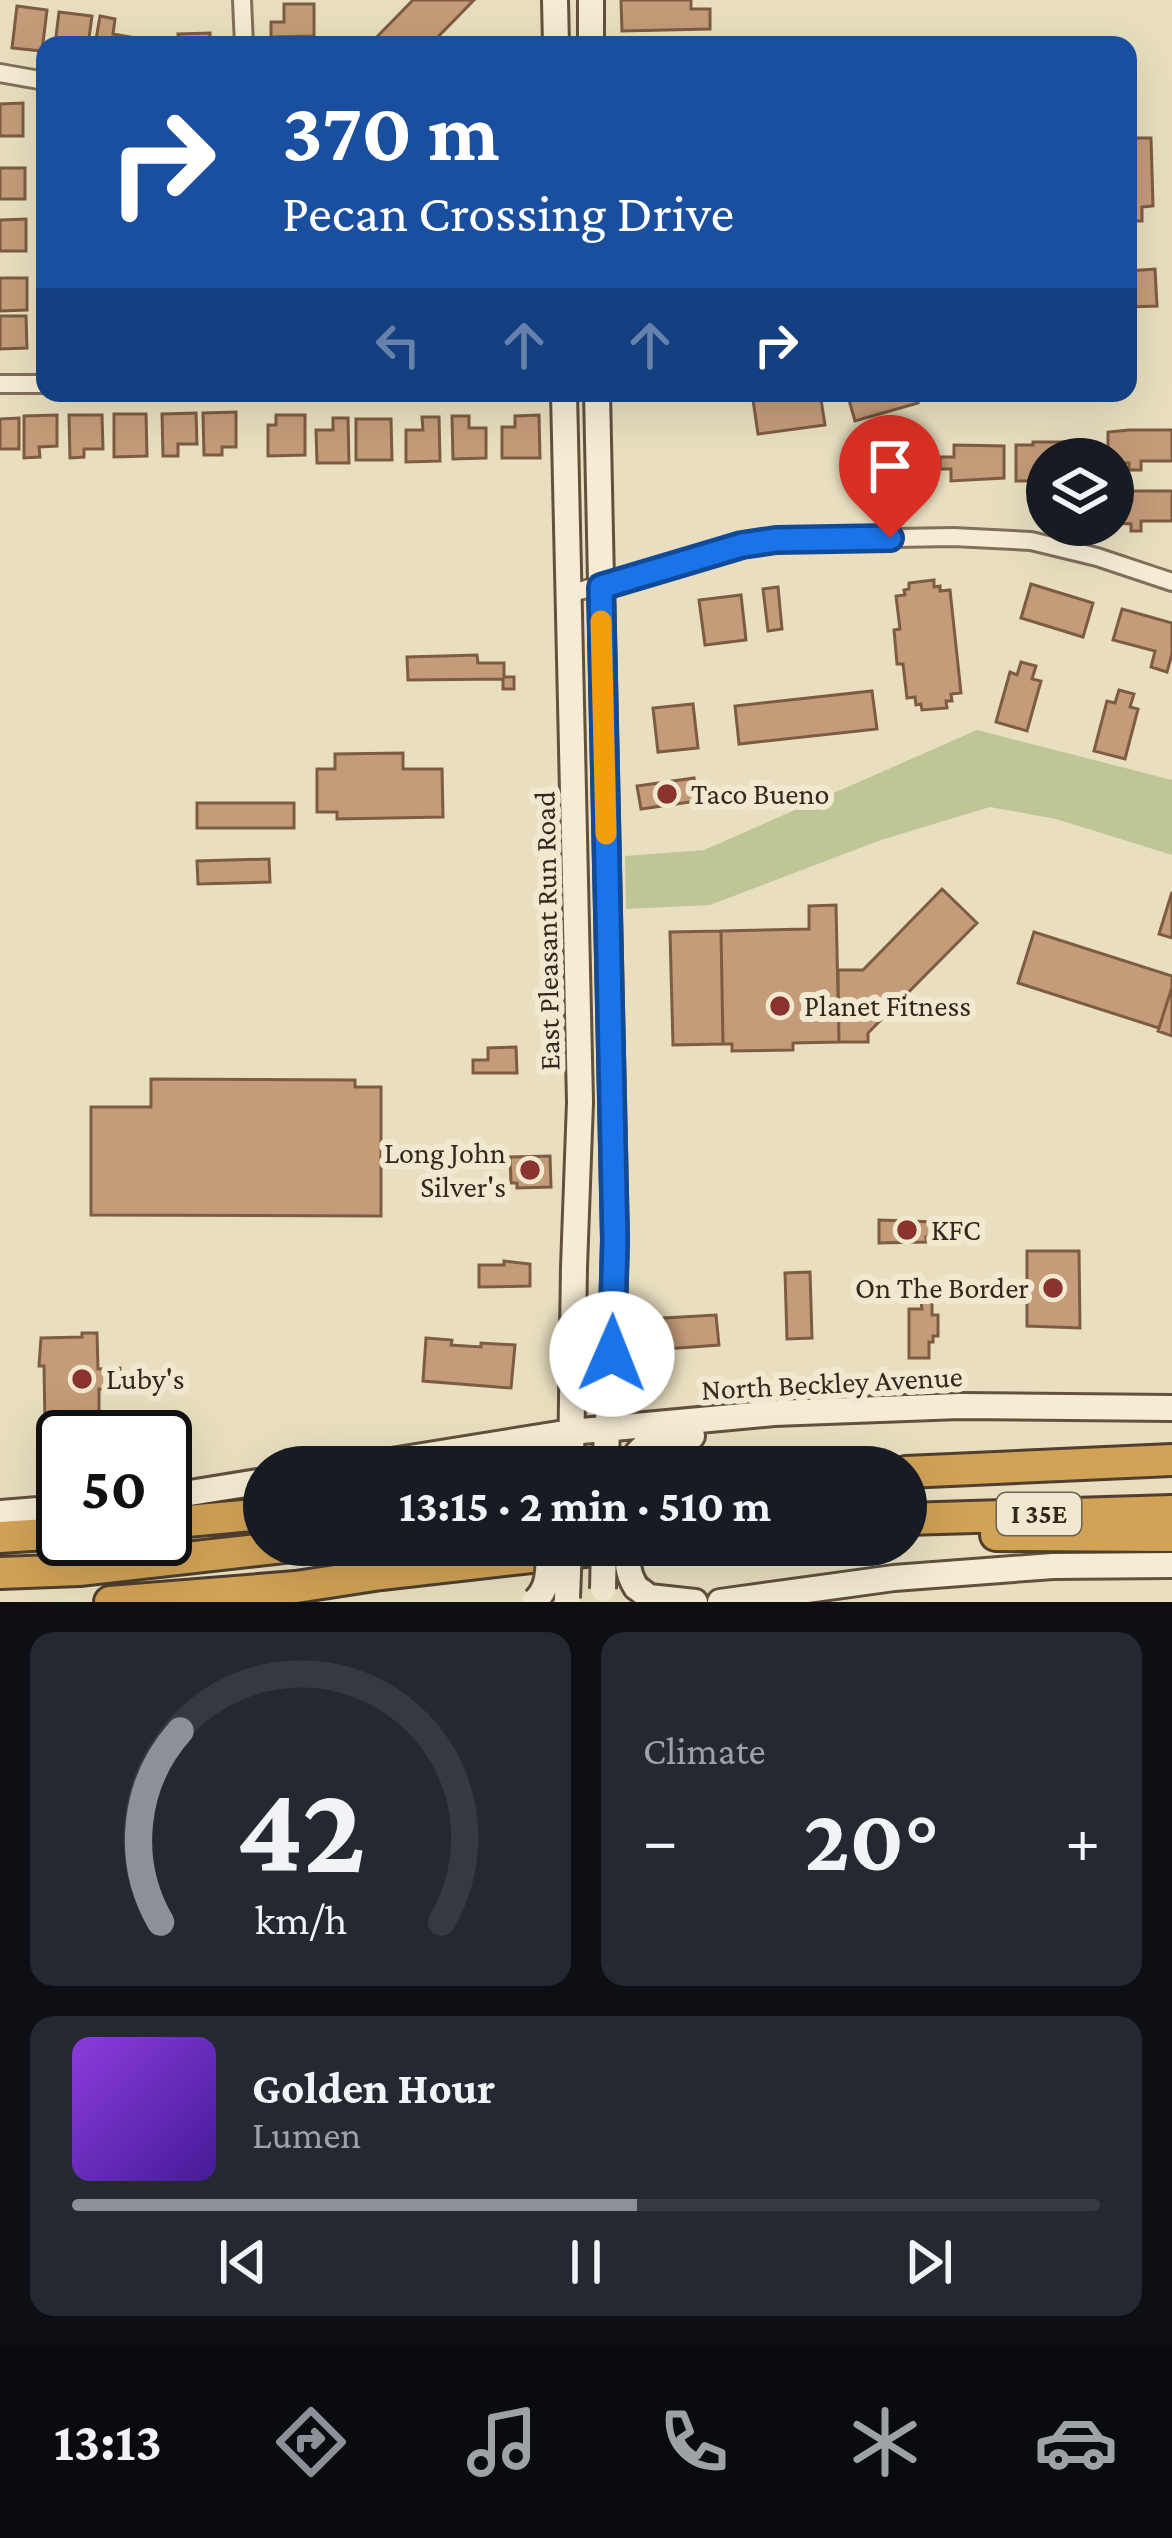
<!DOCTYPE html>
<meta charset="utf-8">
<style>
:root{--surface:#171b24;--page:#242831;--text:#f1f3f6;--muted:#9ea1a6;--line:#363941;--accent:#8c9099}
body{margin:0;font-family:"Crimson Pro",serif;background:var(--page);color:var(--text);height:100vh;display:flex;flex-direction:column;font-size:45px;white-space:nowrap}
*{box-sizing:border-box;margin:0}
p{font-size:39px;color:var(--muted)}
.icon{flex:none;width:66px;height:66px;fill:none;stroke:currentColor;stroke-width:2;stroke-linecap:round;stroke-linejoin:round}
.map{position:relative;height:1602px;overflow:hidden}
.panel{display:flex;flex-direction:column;gap:30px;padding:30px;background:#0d0f14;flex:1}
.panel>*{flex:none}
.banner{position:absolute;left:36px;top:36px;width:1101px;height:366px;border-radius:24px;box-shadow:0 12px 48px #0002;background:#1a4fa0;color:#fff;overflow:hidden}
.fabs{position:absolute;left:1026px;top:438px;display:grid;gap:24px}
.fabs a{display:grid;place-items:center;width:108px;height:108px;border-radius:50%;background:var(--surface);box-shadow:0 12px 48px #0002;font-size:60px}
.speed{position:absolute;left:36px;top:1410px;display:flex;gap:24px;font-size:60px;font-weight:700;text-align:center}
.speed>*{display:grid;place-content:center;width:156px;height:156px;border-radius:50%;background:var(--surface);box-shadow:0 12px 48px #0002;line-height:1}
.speed .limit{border:6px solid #111;border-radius:18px;background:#fff;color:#111}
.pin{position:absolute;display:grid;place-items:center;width:102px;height:102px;color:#fff;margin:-123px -51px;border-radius:50% 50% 50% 0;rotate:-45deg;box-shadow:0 0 12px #0007}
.pin .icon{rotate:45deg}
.me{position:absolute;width:132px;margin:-66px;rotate:1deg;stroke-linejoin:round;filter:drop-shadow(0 0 9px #0008)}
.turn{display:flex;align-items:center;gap:42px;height:252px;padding:0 48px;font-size:54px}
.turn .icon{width:156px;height:156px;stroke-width:2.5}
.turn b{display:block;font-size:84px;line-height:102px}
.lanes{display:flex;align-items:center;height:114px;padding:0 48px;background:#0003;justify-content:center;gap:60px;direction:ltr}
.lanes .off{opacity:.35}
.big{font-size:90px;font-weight:700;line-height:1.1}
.panel .card{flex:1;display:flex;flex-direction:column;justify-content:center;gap:18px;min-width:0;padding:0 42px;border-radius:24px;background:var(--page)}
.panel .dial{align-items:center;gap:0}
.dial svg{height:312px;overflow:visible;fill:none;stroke:var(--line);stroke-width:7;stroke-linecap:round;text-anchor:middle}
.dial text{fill:var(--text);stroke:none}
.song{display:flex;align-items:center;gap:36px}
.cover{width:144px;height:144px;border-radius:18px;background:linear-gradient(135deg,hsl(270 70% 55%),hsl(260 70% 35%))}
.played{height:12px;border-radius:6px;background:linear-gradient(90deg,var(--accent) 55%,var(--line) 55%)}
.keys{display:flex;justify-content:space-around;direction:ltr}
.heat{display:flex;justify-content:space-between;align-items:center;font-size:66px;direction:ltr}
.panel .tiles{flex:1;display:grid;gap:30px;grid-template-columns:1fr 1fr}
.card:last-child{grid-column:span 2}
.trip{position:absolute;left:243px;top:1446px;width:684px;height:120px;border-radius:60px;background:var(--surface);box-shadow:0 12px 48px #0002;font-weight:700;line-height:120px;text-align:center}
.menu{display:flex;height:192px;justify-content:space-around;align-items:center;background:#090b0e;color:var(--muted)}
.menu .icon{width:84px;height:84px}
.menu .on{color:var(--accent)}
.menu b{font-size:54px;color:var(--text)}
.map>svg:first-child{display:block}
.green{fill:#bec696}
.building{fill:#c49c79;stroke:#7e5c42;stroke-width:3}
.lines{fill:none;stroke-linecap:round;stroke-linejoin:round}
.street-casing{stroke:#81705a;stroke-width:22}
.secondary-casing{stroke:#62513d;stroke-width:30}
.highway-casing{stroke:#4f3f2e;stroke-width:36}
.street{stroke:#f5ecd3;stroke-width:16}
.secondary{stroke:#f5ecd3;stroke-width:24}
.highway{stroke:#d2a257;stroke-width:30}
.secondary-bridge-casing{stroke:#62513d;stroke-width:30;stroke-linecap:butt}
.secondary-bridge{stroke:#f5ecd3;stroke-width:24}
.route-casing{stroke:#114b97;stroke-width:30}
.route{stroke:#1a73e8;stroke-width:21}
.slow{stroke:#f59e0b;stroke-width:21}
.poi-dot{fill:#8a332f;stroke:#f1e9cf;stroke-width:4.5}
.labels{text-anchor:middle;stroke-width:12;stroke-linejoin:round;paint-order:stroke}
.shield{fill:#f1e9cf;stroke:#6b6252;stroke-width:3}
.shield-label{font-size:27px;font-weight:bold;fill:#32281d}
.poi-label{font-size:30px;fill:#32281d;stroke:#f1e9cf;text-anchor:start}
.street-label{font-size:30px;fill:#32281d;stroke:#f1e9cf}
</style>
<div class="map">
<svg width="1172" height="1602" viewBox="0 0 1172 1602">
<rect width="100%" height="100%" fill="#e9dfc0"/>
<path class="green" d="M977,730L1172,780V855L1056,819L990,807L881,840L710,905L626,909L625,856L704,850Z"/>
<path class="building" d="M413,0H474L430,45H369Z
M621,0H691V9H710V29L622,31Z
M284,4H314V36L271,37V22H284Z
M17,6L47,10L42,51L12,48Z
M59,12L92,16L88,45H55Z
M100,16L115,19L113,34L130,37L129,45H95Z
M210,33V45H179L178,34Z
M23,103V136H0V104Z
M1128,138H1151L1153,206L1142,207V221H1128Z
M0,168H25V199H0Z
M26,219V251H0V220Z
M1155,269L1157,306L1128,307V271Z
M0,278H27V310L0,311Z
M0,316H26L27,348L0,349Z
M752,393H768V397L820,393L825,425L758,434Z
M847,393H915L918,403L855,421Z
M236,412V447H222V455H204L203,413Z
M196,413L197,444H178V456H163L162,414Z
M114,414H146L147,456L114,457Z
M57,415V446L39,447L40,457L24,458V416Z
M69,415H102L103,449H84V457L70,458Z
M276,415H305V455L268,456V425H276Z
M539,415L540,458H502V427H515V416Z
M452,416H469V428H486V458L453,459Z
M422,417H439L440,461L406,462V430H423Z
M19,418V449H0V419Z
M333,418H348L349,463H317L316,430H333Z
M356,419H391L392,460H356Z
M1129,430H1172V461H1141V470H1129V463H1113V459H1108V432Z
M1033,442H1066V452L1079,451V459H1047V481H1016V445H1033Z
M954,445L1004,446V478L951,481V469H940V457H954Z
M1113,491H1172V521H1141V531H1131V524L1113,523Z
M934,580V587L940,586V591L950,590L961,693L951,694L952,701H946L947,708L922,710L921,704L916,705L915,697L907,698L903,664H897L894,630L900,629L896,596L905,595L904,590L909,589V583Z
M1031,584L1093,603L1083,637L1021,618Z
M778,587L782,629L768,631L763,589Z
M741,595L746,640L705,645L699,600Z
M1122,609L1172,623V654L1167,672L1151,667L1155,651L1113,640Z
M477,655L478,663H504V677H514V689H503V679L408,680L407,657Z
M1021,662L1036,666L1032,679L1041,681L1027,731L996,722L1010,672L1017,675Z
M1119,690L1134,694L1130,707L1138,709L1125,759L1094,751L1107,701L1115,703Z
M872,691L877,729L739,744L735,706Z
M693,704L698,748L658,752L653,708Z
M403,753V769H442L443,817L337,819V812H317V769H335V754Z
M694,778L697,801L641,809L637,786Z
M197,803H294V828H197Z
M269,859L270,882L198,884L197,861Z
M942,889L977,923L868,1033V1042H839L838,970H863Z
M1172,892V938L1159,934Z
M836,905L839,1042L793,1043V1050L732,1051V1044H723L721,931L809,929V906Z
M721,931L723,1044L673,1045L670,932Z
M1034,932L1172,976V987L1159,1028L1018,983Z
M1172,987V1036L1158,1031Z
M516,1047L517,1073H473V1060H488V1048Z
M151,1079L355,1080V1087H381V1216L91,1215V1107H151Z
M550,1156L551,1187L517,1188V1183H511L510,1157Z
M879,1220L935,1222L936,1237H926V1242L879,1243Z
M1027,1251H1079L1080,1328L1027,1326Z
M504,1261L530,1264V1286L479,1287V1265H504Z
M810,1272L812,1338L787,1339L785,1273Z
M921,1302H932V1315H938V1336H933V1342H929V1358H909V1309H922Z
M716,1315L719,1345L666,1349L664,1318Z
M82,1333H97L98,1369L120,1368V1389H99V1423L45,1424L44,1366H39L41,1338L82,1337Z
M426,1338L452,1340L451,1345L481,1347V1343L515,1345L511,1388L423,1381Z"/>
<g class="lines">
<defs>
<path id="street" d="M242,0L244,45
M0,73L45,81
M0,384H45
M569,594L720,550L777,540L953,537L1031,541L1097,557L1172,582"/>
<path id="secondary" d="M555,0L556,45
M591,0V45
M564,393L580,1102L574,1267L571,1467
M597,393L615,1240L612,1354L605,1467
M512,1443L541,1456L548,1467
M354,1467L571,1432L774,1413L960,1406L1172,1408
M631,1467C639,1437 665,1440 692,1436
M165,1497L264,1481
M0,1513L63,1508
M636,1587L649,1597L695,1602
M720,1602L894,1578L1053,1566L1172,1565"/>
<path id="highway" d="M906,1472L1172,1460
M906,1519L1172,1511
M165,1523L264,1514
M996,1535L1172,1536
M0,1537L63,1533
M0,1573L79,1570L301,1545
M110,1602L296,1587L381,1574L629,1546"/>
</defs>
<use href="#street" class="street-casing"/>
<use href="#secondary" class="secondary-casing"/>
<use href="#highway" class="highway-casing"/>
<use href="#street" class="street"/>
<use href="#secondary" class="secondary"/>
<use href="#highway" class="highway"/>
<defs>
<path id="secondary-bridge" d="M628,1545C627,1561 627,1573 636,1587
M603,1589L604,1545
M567,1598L569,1545
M535,1601C551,1586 548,1566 549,1545"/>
</defs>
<use href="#secondary-bridge" class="secondary-bridge-casing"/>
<use href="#secondary-bridge" class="secondary-bridge"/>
</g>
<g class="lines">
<defs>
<path id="route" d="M612,1354L615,1240L601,587L742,545L776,540L890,538"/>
</defs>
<use href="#route" class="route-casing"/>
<use href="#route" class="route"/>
<path class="slow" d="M601,621L606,834"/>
</g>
<g class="poi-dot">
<circle cx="667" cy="794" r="12"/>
<circle cx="780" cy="1006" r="12"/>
<circle cx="530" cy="1170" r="12"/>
<circle cx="907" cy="1230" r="12"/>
<circle cx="1053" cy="1288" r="12"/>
<circle cx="82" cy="1379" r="12"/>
</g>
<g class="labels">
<rect class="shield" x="997" y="1493" width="84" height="42" rx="9"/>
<g class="shield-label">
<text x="1039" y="1523">I 35E</text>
</g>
<g class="poi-label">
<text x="691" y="804">Taco Bueno</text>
<text x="804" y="1016">Planet Fitness</text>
<text x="506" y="1163" text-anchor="end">Long John<tspan x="506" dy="34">Silver's</tspan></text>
<text x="931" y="1240">KFC</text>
<text x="1029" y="1298" text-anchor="end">On The Border</text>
<text x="106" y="1389">Luby's</text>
</g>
<g class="street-label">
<text transform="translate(547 931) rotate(-91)" y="10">East Pleasant Run Road</text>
<text transform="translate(832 1383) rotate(-3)" y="10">North Beckley Avenue</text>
</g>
</g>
</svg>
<div class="fabs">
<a><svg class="icon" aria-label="layers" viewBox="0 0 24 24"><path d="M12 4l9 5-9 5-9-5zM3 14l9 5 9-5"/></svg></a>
</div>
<div class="speed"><div class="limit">50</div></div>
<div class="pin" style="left:890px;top:538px;background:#d93025"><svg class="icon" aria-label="arrive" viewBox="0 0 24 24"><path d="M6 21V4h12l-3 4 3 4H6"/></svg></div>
<svg class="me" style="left:612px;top:1354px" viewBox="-20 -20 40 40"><circle r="19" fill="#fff"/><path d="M0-13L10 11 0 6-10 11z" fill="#1a73e8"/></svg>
<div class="trip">13:15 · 2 min · 510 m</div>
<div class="banner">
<div class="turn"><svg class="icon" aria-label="right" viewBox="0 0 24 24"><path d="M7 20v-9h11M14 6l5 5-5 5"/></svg><div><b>370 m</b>Pecan Crossing Drive</div></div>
<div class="lanes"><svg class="icon off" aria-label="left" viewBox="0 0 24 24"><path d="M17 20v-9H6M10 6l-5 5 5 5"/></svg><svg class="icon off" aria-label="ahead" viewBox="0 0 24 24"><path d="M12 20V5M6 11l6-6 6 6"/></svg><svg class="icon off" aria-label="ahead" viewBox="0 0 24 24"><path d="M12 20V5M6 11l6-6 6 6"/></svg><svg class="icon" aria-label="right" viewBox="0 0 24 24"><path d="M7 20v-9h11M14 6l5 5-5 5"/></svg></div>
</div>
</div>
<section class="panel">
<div class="tiles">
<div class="card dial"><svg viewBox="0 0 100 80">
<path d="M14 69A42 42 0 1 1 86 69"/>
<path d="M14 69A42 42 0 0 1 19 20" stroke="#8c9099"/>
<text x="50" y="56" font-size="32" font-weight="700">42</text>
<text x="50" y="72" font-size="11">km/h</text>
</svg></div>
<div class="card"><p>Climate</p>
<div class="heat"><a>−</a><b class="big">20°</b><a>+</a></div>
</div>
<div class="card">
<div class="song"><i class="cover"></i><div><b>Golden Hour</b><p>Lumen</p></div></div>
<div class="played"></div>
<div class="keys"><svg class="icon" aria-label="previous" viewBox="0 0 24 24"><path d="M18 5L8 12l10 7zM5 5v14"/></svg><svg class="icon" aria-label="pause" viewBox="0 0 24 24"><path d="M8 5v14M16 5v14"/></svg><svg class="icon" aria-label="next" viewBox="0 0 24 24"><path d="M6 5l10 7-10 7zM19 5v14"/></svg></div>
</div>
</div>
</section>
<nav class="menu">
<b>13:13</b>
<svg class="icon on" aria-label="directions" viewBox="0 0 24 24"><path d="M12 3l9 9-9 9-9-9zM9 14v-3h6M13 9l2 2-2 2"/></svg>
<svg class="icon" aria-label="music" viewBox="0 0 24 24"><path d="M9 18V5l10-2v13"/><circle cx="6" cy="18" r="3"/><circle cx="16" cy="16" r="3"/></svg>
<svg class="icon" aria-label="phone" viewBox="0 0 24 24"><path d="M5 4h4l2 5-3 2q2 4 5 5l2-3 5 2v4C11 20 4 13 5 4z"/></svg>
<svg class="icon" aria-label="climate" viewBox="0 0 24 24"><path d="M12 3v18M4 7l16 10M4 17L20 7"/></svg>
<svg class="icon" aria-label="car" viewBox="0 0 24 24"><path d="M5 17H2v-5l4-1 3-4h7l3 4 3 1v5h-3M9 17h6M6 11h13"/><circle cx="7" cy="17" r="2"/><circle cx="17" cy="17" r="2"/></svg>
</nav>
